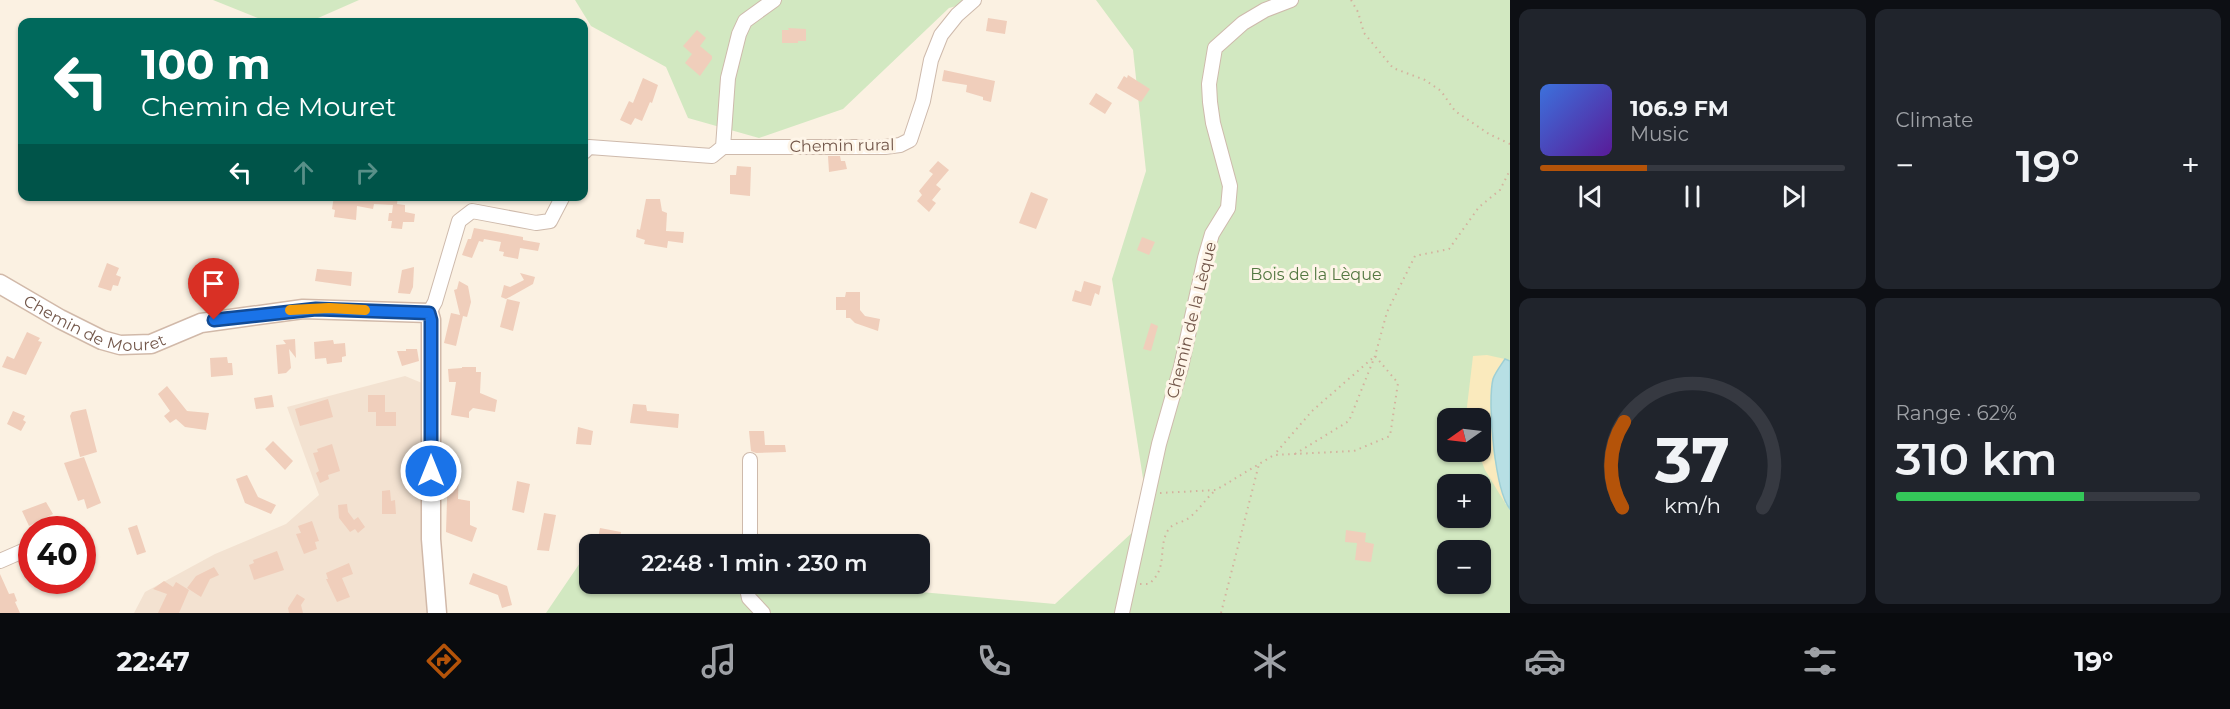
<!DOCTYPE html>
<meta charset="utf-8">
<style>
:root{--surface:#171b24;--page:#20242c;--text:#f1f3f6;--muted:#9ea1a6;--line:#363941;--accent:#b45309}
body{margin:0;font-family:Montserrat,sans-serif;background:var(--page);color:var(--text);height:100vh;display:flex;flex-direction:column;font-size:22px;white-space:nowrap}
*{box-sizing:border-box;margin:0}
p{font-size:20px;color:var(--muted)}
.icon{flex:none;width:33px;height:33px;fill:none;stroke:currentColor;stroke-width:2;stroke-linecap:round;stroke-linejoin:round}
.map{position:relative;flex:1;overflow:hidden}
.drawer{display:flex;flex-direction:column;gap:9px;padding:9px;background:#0d0f14;width:720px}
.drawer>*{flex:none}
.guide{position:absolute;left:18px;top:18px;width:570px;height:183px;border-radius:12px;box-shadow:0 2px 4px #0004;background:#00695c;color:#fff;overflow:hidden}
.needle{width:39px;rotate:256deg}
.tools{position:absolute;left:1437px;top:408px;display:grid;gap:12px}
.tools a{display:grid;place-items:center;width:54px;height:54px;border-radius:12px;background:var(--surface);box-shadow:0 2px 4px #0004;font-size:30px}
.speed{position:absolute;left:18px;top:516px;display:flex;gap:12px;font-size:30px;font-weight:700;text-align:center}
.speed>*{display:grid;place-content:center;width:78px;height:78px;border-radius:50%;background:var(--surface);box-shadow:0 2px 4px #0004;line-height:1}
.speed .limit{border:9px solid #d22;background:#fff;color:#111}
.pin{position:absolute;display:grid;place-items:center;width:51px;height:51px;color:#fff;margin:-62px -26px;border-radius:50% 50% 50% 0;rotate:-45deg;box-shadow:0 0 6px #0007}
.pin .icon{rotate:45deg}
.me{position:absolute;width:66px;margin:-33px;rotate:0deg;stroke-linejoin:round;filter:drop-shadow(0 0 4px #0008)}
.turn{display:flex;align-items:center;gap:21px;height:126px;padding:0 24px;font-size:27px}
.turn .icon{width:78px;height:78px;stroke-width:2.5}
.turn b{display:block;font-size:42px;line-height:51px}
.lanes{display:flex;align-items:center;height:57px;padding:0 24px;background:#0003;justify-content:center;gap:30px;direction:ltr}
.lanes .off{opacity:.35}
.big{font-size:45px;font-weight:600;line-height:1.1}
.drawer .tile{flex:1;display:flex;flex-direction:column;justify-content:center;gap:9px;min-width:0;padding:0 21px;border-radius:12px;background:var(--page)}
.drawer .dial{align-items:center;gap:0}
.dial svg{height:156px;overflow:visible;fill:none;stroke:var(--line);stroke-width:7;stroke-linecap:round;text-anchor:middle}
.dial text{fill:var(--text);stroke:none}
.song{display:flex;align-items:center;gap:18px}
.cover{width:72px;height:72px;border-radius:9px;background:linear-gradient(135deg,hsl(220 70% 55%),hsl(270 70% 35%))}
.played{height:6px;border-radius:3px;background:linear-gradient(90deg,var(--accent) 35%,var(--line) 35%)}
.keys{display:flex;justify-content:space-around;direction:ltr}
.heat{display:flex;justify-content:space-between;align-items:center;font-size:33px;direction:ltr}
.charge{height:9px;border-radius:4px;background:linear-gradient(90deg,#34c759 62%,var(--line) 0)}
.drawer .tiles{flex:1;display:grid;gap:9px;grid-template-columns:repeat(2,1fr)}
.trip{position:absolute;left:579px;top:534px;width:351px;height:60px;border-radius:12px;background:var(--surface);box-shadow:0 2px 4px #0004;font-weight:600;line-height:60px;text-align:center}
.tabs{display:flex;height:96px;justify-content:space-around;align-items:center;background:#090b0e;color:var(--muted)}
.tabs .icon{width:42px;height:42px}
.tabs .selected{color:var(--accent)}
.tabs b{font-size:27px;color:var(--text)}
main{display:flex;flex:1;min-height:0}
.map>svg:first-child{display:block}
.residential{fill:#f3e2d1}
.green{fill:#d2e8c1;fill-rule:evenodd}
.sand{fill:#faeabd}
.water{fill:#b7dfe4;stroke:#9ecfd5;stroke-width:1.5}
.building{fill:#f0cebb}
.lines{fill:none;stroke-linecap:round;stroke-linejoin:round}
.street-casing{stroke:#cebaac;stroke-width:16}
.secondary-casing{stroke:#d1b9a9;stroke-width:21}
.path{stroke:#d4b19e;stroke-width:2;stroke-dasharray:1.5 4.5;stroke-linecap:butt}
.street{stroke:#fff;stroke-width:14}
.secondary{stroke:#fff;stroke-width:18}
.route-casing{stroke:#114b97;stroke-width:15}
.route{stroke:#1a73e8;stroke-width:10}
.slow{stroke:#f59e0b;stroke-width:10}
.labels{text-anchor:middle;stroke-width:6;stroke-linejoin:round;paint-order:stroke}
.street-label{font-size:16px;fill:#725649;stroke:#fef5e8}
.park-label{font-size:16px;fill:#547842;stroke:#fef5e8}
</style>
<main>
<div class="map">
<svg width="1510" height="613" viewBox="0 0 1510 613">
<rect width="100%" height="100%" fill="#fbf1e2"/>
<path class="residential" d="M405,376L422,383L429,613H134L145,592L215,554L286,524L319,495L287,407Z"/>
<path class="green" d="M213,0H359L309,22H268Z
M575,0H980L949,8L843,109L759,138L688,118L666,67L591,26Z
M1096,0H1510V361L1505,359V503L1510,509V613H546L586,554H589L590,584H832L1055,604L1149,517L1112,279L1146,171L1133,50ZM1448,418H1480V452H1448ZM1448,484H1480V518H1448ZM1448,550H1480V584H1448Z"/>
<path class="sand" d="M1487,355L1505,359L1493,379L1491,415L1494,457L1505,503L1485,470L1478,452H1480V418H1467L1466,415L1473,356Z"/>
<path class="water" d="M1505,359L1510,361V509C1495,491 1487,403 1493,379C1495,373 1501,365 1505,359Z"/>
<path class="building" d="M988,18L1007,21L1005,34L986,31Z
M788,28L806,29V41H798V43H782V30H789Z
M697,30L706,38L700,46L712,56V59L700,76L685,63L692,54L683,46Z
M944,70L995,81L991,102L983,100V97L966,92L967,85L942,81Z
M1128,75L1150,89L1141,102L1117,88L1124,76L1127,78Z
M643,78L658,85L652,103L650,102L642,121L635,118L631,125L620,120L629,101L633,103Z
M1096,93L1112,103L1105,114L1089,104Z
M828,156H840L841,161H845L847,169L829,172Z
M938,161L949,170L936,185L941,189L932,200L936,203L929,212L917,201L922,195L919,191L933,174L929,171Z
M737,166L751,167L750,196L730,194V175H736Z
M1031,192L1048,199L1036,229L1019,223Z
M334,196H398L397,204L405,205V212L415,214L414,222H403L402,229L391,228L392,221H388L389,213H392L393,205L374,204L373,209L357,206L356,220L334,217L335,210L332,209Z
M646,199H660L662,211L667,213L666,231L684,232L683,243L668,241L667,248L644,244L645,240L636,237L637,229L640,230Z
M474,228L523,237V240L540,243L538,251L520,248L518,259L503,256L504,252L499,251L501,242L484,239L483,242L479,241L472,258L462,255L468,239H471Z
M1142,237L1155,242L1149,255L1137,250Z
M107,263L119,268L116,275L121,277L118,286L113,285L111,291L98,287Z
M414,267L413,287L410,294L398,293L402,270Z
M317,269L352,272L351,286L315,281Z
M520,273L535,277L533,284L506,299L501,297L504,285L510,287L524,280Z
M459,281L468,286L471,302L467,317L463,316L456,346L444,343L451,313L460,315L454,290L457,289Z
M1084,281L1101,286L1099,295L1095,293L1091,306L1072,301L1075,290L1081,292Z
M846,292H860V310L865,316L880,319L878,331L855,323L850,318H846V310H836V297H845Z
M507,299L520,302L513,331L500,327Z
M1151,323L1158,326L1151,351L1143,349Z
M27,332L40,338L38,341L42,342L26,375L2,367L7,356L14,359Z
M295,339L296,358L289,349L291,368L286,373L278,374L276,345L286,344L283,340Z
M333,340L334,344L345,343L346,356L342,357V362L327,364L326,358L315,359L314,342Z
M406,349H417L419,361L402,366L397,351H406Z
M227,357L228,363H232L233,375L211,377L210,358Z
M462,367H476V372H481L480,393L497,400L495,412L473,408L469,412V418L451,415L456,382H449L448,369L462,368Z
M167,386L187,411L209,413L206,430L185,427L176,419L170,423L164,416L170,411L158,394Z
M272,395L274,407L256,409L254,398Z
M368,395H385V412H368Z
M328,399L333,417L300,426L295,409Z
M633,404L646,405L647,411L679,414L678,428L630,423Z
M86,409L97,452L80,457L70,416L72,412Z
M13,411L25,416L23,420L26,422L21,431L7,424Z
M376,412H396V426H376Z
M578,427L593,431L591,445L576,444Z
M749,431H764L765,445H785L786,452L756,453L751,451Z
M273,441L293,461L285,470L265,449Z
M332,444L340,471L328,475L329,479L320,483L316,473L319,471L313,453L318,452L317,449Z
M84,457L101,503L87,509L84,499L78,501L64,463Z
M459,468L458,499L470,501V525L477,528L472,542L446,532L448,469Z
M247,475L258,497L276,505L271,514L245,503L236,479Z
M517,481L530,484L524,513L512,510Z
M390,490L391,501L395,500L396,514H382V491Z
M46,502L53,514L29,526L22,511Z
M347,504L348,512L354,520L358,517L365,527L358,533L355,529L350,532L339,518L338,505Z
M544,513L556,515L549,551L537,550Z
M312,521L319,541L315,542L317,549L304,554L296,534L301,533L298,526Z
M137,525L146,552L137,555L128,528Z
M600,528L621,532L619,544H597Z
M1346,530L1366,533L1365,542L1374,544L1371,562L1355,560L1357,543L1345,542Z
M277,551L284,570L254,580L249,565L254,563L253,560Z
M349,563L353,574L342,578L350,597L337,602L326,579H328L326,573Z
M214,567L219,575L210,579L201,597L187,588L196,576Z
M473,573L507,586L512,605L502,608L498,595L469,584Z
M0,574L9,594L14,593L17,601L15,602L20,613H0Z
M164,581L173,587L176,582L189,590L179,613H158L167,594L153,589Z
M297,594L305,599L301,605L303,613H289L288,608Z"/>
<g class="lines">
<defs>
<path id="street" d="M723,147H885L900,145L910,140L923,101L931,60L941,35L957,15L974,0
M584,152L589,147L712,156L723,147L728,78L739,34L745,21L774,0
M429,313L435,302L459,221L472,211L536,223L550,221L563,196
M750,460V544
M0,561L32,547
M746,584L749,598L763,613
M1122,613L1159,444L1181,367L1205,258L1212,234L1228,208L1230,186L1213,123L1210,102L1209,84L1215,48L1243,23L1265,10L1291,0"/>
<g id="secondary">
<path id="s1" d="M0,284L60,319L102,340L120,345L151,344L201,323L303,309L429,313L431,320V539L437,613"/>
</g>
</defs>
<use href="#street" class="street-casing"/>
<use href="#secondary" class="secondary-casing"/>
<path class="path" d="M1351,0L1358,12L1364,33L1393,68L1425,80L1441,91L1455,111L1489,134L1510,144
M1295,454L1349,421L1375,356L1387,312L1415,256L1449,249L1479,207L1500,190L1510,170
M1160,493L1216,490L1274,455L1354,451L1390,436L1398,383L1375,356L1312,411L1274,455
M1140,584H1149C1168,568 1158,550 1167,532C1173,521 1182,524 1190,517C1200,509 1206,498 1216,490
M1221,613L1259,464"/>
<use href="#street" class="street"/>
<use href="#secondary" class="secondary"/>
</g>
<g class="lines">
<defs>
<path id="route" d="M214,320L316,309L429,313L431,320V471"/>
</defs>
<use href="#route" class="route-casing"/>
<use href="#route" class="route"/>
<path class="slow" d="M290,310L329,308L365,310"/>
</g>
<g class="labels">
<g class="street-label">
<text transform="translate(842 145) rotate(-1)" y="6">Chemin rural</text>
<text dy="6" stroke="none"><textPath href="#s1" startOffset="105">Chemin de Mouret</textPath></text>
<text transform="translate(1191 320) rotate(-76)" y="6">Chemin de la Lèque</text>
</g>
<g class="park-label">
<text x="1316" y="280">Bois de la Lèque</text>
</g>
</g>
</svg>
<div class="tools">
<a><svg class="needle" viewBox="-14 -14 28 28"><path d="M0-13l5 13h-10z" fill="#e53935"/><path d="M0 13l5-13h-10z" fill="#9ea1a6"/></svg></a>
<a>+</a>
<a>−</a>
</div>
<div class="speed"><div class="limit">40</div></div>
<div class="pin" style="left:214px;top:320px;background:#d93025"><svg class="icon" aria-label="arrive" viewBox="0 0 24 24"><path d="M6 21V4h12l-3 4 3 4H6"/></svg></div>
<svg class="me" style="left:431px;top:471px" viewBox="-20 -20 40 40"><circle r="17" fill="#1a73e8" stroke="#fff" stroke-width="3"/><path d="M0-11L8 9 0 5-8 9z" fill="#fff"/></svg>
<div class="trip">22:48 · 1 min · 230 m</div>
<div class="guide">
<div class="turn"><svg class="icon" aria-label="left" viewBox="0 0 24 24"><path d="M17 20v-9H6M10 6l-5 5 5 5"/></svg><div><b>100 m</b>Chemin de Mouret</div></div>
<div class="lanes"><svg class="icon" aria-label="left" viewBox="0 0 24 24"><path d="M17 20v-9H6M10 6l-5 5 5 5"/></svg><svg class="icon off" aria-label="ahead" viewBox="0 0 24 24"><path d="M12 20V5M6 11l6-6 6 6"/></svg><svg class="icon off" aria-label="right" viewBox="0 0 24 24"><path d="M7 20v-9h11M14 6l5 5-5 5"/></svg></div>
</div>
</div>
<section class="drawer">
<div class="tiles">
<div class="tile">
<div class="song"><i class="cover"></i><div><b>106.9 FM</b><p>Music</p></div></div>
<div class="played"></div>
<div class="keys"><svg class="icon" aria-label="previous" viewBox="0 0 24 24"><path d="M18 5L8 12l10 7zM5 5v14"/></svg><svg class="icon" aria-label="pause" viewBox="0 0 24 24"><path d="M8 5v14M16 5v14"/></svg><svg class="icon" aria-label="next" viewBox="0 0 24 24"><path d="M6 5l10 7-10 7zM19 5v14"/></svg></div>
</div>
<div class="tile"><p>Climate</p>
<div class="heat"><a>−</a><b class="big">19°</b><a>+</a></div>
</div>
<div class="tile dial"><svg viewBox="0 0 100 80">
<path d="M14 69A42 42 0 1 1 86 69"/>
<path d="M14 69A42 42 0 0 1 15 25" stroke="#b45309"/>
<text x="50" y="56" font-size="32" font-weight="700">37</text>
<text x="50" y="72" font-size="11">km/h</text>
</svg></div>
<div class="tile"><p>Range · 62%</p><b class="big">310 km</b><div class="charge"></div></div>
</div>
</section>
</main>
<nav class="tabs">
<b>22:47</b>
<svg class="icon selected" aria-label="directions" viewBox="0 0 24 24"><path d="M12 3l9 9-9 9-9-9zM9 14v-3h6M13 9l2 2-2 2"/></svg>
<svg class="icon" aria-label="music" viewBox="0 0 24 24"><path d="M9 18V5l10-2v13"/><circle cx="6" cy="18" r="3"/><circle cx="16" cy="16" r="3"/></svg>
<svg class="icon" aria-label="phone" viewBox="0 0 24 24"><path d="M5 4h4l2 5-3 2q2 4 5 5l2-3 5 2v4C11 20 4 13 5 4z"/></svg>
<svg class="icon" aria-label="climate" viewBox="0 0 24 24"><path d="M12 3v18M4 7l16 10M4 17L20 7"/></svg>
<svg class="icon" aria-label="car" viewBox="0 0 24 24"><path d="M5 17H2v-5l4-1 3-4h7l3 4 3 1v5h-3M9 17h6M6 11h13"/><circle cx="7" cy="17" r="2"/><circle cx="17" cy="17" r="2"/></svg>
<svg class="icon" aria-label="filters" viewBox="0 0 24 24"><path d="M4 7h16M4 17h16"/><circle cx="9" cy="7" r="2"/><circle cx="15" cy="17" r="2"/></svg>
<b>19°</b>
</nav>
